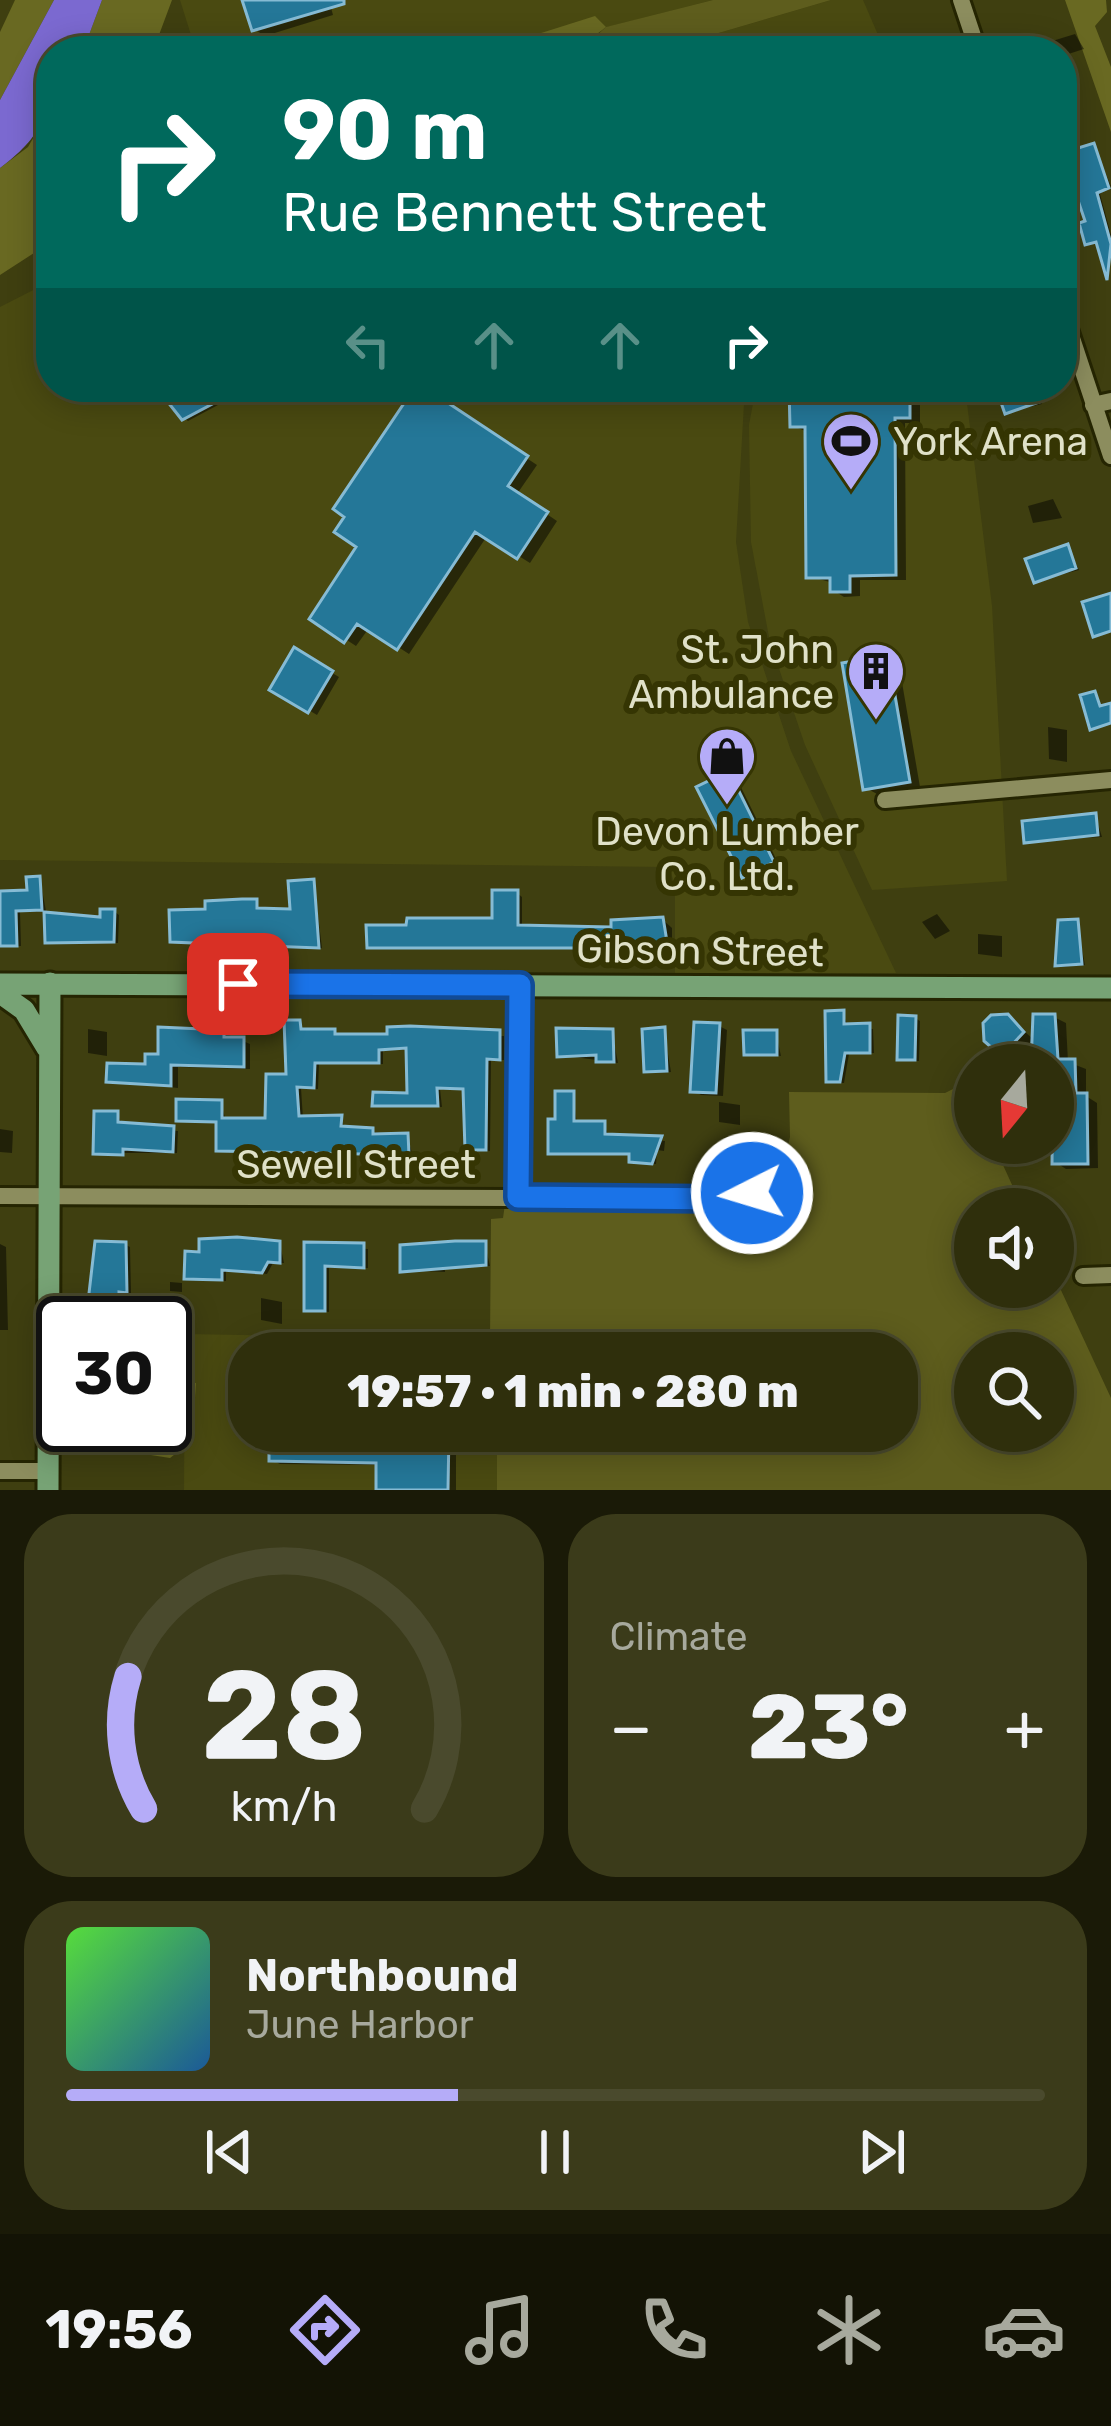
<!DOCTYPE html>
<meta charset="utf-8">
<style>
:root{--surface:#2f2f0c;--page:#3b3b1a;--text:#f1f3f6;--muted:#a7a99d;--line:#4a4a2d;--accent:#b5acf8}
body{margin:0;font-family:Rubik,sans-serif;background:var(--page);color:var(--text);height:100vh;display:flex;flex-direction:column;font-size:45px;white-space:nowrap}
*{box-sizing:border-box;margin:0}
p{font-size:39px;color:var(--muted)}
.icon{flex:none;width:66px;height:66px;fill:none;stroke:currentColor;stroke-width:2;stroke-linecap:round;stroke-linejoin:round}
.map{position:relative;height:1490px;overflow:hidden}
.sheet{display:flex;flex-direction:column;gap:24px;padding:24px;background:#1a1a07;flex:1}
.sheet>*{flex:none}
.banner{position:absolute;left:36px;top:36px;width:1041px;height:366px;border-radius:48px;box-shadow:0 6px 30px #0003,0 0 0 3px var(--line);background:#00695c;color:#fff;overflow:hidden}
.needle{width:78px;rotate:198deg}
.fabs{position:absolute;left:954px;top:1044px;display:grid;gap:24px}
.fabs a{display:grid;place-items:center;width:120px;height:120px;border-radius:50%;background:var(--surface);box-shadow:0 6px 30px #0003,0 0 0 3px var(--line);font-size:60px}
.speed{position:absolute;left:36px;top:1296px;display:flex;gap:24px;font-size:60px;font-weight:700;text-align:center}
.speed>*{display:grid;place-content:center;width:156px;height:156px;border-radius:50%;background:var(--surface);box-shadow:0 6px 30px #0003,0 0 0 3px var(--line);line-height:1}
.speed .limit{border:6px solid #111;border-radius:18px;background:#fff;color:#111}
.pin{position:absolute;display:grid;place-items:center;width:102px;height:102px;color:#fff;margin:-51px;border-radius:24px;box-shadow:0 6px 18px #0006}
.me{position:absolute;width:132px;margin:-66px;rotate:265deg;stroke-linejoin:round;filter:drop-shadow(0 0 9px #0008)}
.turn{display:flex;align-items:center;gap:42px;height:252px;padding:0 48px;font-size:54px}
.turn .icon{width:156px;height:156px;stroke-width:2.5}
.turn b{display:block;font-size:84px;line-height:102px}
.lanes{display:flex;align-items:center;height:114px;padding:0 48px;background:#0003;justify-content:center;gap:60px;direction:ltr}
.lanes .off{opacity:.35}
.big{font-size:90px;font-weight:800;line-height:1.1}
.sheet .card{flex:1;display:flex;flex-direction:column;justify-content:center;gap:18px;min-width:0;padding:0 42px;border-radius:48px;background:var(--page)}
.sheet .dial{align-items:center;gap:0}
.dial svg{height:312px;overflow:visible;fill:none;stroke:var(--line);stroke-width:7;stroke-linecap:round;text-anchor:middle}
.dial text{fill:var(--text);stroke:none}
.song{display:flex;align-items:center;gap:36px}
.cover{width:144px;height:144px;border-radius:18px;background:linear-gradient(135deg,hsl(110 70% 55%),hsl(210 70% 35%))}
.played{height:12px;border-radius:6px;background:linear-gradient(90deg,var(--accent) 40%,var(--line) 40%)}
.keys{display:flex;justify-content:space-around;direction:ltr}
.heat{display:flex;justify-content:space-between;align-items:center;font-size:66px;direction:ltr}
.sheet .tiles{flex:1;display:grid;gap:24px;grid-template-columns:1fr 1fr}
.card:last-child{grid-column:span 2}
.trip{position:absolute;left:228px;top:1332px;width:690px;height:120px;border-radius:48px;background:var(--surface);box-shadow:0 6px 30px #0003,0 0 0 3px var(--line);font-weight:800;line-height:120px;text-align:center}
.tabs{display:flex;height:192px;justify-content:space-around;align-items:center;background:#131305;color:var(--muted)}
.tabs .icon{width:84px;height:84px}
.tabs .current{color:var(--accent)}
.tabs b{font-size:54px;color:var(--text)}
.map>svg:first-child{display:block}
.built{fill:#4a4a11}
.green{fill:#5e5d1d;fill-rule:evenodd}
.forest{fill:#696922}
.water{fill:#7b69d0}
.shadow{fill:#0007}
.building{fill:#247798;stroke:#86bbd4;stroke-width:3}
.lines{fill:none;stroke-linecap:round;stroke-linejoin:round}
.street-casing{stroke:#252502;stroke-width:22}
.secondary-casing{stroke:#252502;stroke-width:27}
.street{stroke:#8c8d5e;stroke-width:16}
.secondary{stroke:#77a375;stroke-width:21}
.route-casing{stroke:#114b97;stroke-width:30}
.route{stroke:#1a73e8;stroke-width:21}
.labels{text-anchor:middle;stroke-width:12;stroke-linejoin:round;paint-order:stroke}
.poi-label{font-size:39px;fill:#e0e1c8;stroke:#353503;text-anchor:start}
.street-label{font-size:39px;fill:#e0e1c8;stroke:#353503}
</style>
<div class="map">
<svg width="1111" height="1490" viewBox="0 0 1111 1490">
<rect width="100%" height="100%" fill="#3f3f10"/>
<path class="built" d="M180,0H713L513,51H196Z
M831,0H863L885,51H657Z
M51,281V387H745L736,542L748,622L791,751L896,973L675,974V885L669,867L0,860V307Z
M756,387H965L992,606L1007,881L872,890L805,745L770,642L751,542L749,425Z
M185,1334L499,1339L498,1353H249V1431H498V1490H184Z"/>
<path class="green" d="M713,0H831L657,51H564L586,45L606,27Z
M955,1088L970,1095L975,1143H993L1023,1209H975V1287H1053V1273L1111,1398V1490H497V1431H897V1353H498V1340H490L491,1219L503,1218L506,1197L727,1199L780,1179L790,1137L789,1092L945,1093ZM975,1353H1053V1431H975Z"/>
<path class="forest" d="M15,0H54L0,100V32Z
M102,0H172L153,51H83Z
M1065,0H1106L1107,12L1095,26L1111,67V132Z
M595,16L606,27C566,62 510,51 459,51L503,45Z
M51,107V242L0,275V168L28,147Z
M196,1383L192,1441L170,1458L138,1453L135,1425H165V1385Z"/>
<path class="water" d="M54,0H102L83,51H51C51,109 48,132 0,168V100Z"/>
<path class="shadow" d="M245,0H329L333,15L265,36L254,29Z
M1075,34L1084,49L1062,56V51H1051L1049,42Z
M1094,146L1111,186L1100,194L1111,235L1108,260L1100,244L1088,243Z
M191,387H217L222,394L214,400L218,405L188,421L184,418Z
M419,387L537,465L517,494L557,521L530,563L487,536L409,654L369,628L356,646L313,618L361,547Z
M792,387H920V423H905L906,580H860V596L844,597L833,590V583L809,576L808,432L793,426Z
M1020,387H1036L1042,404L1008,412Z
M1015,431L1024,450L1008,454L999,435Z
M1053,499L1062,518L1033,523L1028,506Z
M1068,548L1079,570L1036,581Z
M295,651L339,677L317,715L273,689Z
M888,658L899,665L920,787L877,794L866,788Z
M1048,727L1067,730V762L1049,759Z
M729,775L737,779L780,867L752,881L744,876Z
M1096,817L1102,837L1027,841Z
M40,879L46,911L20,912L21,946H0V919Z
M314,882L322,948L173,940L208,912L256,902L260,911L293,913Z
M517,893L522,897V928L614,930L663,920L672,928V950L370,947L409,927L495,921Z
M115,912L119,915L118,943L48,942Z
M937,914L950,931L935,939L922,922Z
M1077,922L1085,965L1062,967L1056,941Z
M978,934L1002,936V957L978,954Z
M843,1013L848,1027L873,1029L874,1053L849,1054L844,1083H833L829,1080Z
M1008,1017L1033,1039L1021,1053L994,1046Z
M1054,1017L1066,1023L1068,1062L1086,1069V1096L1097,1103L1098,1168L1066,1169L1055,1162L1053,1065H1033Z
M915,1018L920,1021L919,1061H905L900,1058Z
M299,1023L304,1032H334L339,1037L504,1036V1060H491L490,1151L468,1148L466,1090L440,1089L442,1107L375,1104L410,1096L409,1049L383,1051V1064H319L318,1089L301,1088L303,1119L341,1118L345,1129L407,1136L413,1156L224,1152L219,1149V1123L179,1120L221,1103L226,1121H268L289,1077Z
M719,1026L727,1030L723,1096L701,1095L693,1090Z
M88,1029L107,1032V1056L88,1053Z
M664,1030L671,1072L651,1073L647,1070Z
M612,1032L618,1063L560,1055Z
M224,1033L250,1044V1069L178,1067V1088L109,1080Z
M776,1033L781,1056L747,1053Z
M573,1094L577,1124H604L609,1137L665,1141L664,1151L657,1150L656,1164L636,1163L632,1155L551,1152L558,1122Z
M719,1102L740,1105V1125L719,1122Z
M118,1114L122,1126L178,1131L177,1153H96Z
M0,1129L13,1131L12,1153L0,1152Z
M0,1244L6,1247L8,1330H0Z
M280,1244L284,1263H273L267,1274L226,1271V1281L187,1277Z
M485,1244L490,1266L445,1267V1272L403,1270Z
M126,1245L130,1247L131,1293H123L122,1319H104L100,1303L91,1300Z
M307,1245L368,1249V1268L329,1267V1312L307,1309Z
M170,1282L182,1283V1292L170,1291Z
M261,1298L282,1302V1324L261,1320Z
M97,1425H122V1433L102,1434Z
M272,1431H456V1490H379V1465L280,1464L272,1460Z"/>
<path class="building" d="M242,0H344V4L252,31Z
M1094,143L1109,188L1097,193L1111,244L1107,280L1096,242L1085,245L1079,223L1085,221L1062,153Z
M186,387H224L211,396L216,402L182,420L167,401Z
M415,387H424L528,456L508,486L548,512L517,559L475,532L397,650L357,624L344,643L309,619L356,547L334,532L344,517L333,509Z
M789,387H910V418H895L896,575L850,576V592H830V578H806L805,427H790Z
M1010,387H1034L1039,402L1005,414L997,391Z
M1068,544L1076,568L1034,583L1025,559Z
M1111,593V631L1093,637L1082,602Z
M294,647L333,671L308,713L269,690Z
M888,655L910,782L863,790L842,663Z
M1095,691L1100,706L1111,703V723L1090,730L1080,695Z
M729,771L774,862L742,878L696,787Z
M1096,813L1098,835L1024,843L1022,821Z
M40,876L42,910L16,911L17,946H0V891L27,890L26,877Z
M314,879L319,948L170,942L169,910L205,909V901L242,899H257V908L290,909L288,881Z
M492,890H518V925L611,927V920L663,917L668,948H367L366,925H406L407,918H492Z
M100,909H115L114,942L45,943L44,912L100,917Z
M1078,919L1082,964L1055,966L1058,920Z
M844,1010V1024L870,1023V1053H845L840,1082H826L825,1011Z
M1008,1014L1024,1032L1009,1048H992L984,1041L983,1023L991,1015Z
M1033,1014H1055L1058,1059H1075L1076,1093H1087L1088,1164H1052L1053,1065H1031Z
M898,1015L916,1016L915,1060H897Z
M284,1020H300L301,1029H335V1034H387V1027L410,1026L500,1030V1060L487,1059L486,1150H465L463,1089L437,1088L438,1106H372L373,1092L407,1093L406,1048L379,1050V1063H315L314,1088L297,1087L299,1116L342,1115L341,1126L373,1128V1134L408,1133L409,1155L216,1151V1122L176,1121V1099L222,1100V1118H265L266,1074H286Z
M694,1022L720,1023L716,1093L690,1092Z
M158,1027L224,1030V1037H244V1067L171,1065V1086L106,1082L107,1063L145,1064V1054H158Z
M665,1027L667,1071L644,1072L642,1029Z
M556,1028L613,1029L614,1062H596V1055L557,1057Z
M743,1030H777V1055H744Z
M555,1091H574V1121H605V1134L662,1136L652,1164L629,1162V1154H548V1119H555Z
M94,1111H118V1122L174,1126L173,1152L123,1149V1155L93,1154Z
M237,1237L280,1241V1263L268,1262L262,1273L222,1270V1280L184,1279L185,1251L199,1252V1239Z
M95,1241L126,1242L127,1293L119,1292V1318H97V1302H88Z
M455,1241H486V1265L400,1272V1245Z
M304,1242L364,1243V1268L325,1266V1311H304Z
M269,1431H449L448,1490H376V1463L269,1461Z"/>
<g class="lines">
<defs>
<path id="street" d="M961,0L978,51
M1062,308L1111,456
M1093,405L1111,401
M885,800L1111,780
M0,1196L727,1199L780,1180
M518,1197L520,984
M1083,1276L1111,1275
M0,1471H47"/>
<path id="secondary" d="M0,984L1111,988
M0,993L24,1010L47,1048
M48,1490L50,983"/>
</defs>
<use href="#street" class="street-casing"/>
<use href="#secondary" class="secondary-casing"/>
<use href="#street" class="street"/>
<use href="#secondary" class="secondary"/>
</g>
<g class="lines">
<defs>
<path id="route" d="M238,984L520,985L518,1197L727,1199L752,1193"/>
</defs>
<use href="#route" class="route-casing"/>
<use href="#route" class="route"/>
</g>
<defs>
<symbol id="stadium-pin" viewBox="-11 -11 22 30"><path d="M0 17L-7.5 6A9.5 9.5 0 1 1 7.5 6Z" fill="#b5acf8" stroke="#353503"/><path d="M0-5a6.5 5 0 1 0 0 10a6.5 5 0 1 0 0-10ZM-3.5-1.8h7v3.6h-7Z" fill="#111"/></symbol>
<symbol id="building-pin" viewBox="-11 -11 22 30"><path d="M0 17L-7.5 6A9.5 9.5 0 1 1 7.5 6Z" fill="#b5acf8" stroke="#353503"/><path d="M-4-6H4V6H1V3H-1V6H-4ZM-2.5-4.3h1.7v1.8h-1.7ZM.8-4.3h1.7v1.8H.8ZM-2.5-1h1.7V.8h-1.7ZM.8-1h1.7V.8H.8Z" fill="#111"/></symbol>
<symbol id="shop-pin" viewBox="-11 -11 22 30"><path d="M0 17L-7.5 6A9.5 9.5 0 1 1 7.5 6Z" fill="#b5acf8" stroke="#353503"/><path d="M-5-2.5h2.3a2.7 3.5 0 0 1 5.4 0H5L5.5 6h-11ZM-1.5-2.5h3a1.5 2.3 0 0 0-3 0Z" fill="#111"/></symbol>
</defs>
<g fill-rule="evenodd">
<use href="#stadium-pin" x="818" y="408" width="66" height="90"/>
<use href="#building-pin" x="843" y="638" width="66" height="90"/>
<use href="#shop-pin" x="694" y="723" width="66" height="90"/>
</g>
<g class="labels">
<g class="poi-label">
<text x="893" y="455">York Arena</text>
<text x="834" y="663" text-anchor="end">St. John<tspan x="834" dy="45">Ambulance</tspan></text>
<text x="727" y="845" text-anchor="middle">Devon Lumber<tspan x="727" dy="45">Co. Ltd.</tspan></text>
</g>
<g class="street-label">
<text transform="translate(700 950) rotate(1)" y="14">Gibson Street</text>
<text x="356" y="1178">Sewell Street</text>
</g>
</g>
</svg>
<div class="fabs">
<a><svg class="needle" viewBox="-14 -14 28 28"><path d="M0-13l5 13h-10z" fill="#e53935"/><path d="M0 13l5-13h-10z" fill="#a7a99d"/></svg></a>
<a><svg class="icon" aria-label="sound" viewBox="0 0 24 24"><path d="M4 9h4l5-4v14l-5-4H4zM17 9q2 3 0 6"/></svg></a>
<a><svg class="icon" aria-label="search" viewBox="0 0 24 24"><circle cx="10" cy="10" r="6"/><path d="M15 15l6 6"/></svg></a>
</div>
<div class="speed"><div class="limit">30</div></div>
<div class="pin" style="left:238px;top:984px;background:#d93025"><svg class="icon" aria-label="arrive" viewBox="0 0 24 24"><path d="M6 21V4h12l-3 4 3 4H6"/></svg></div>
<svg class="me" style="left:752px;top:1193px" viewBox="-20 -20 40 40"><circle r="17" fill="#1a73e8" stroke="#fff" stroke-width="3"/><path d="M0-11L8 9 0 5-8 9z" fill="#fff"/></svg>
<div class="trip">19:57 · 1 min · 280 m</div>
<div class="banner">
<div class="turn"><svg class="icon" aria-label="right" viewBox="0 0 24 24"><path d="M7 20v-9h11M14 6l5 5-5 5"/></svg><div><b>90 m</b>Rue Bennett Street</div></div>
<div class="lanes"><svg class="icon off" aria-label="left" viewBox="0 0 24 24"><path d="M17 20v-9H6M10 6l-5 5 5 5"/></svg><svg class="icon off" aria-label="ahead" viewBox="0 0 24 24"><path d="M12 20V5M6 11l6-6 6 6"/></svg><svg class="icon off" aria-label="ahead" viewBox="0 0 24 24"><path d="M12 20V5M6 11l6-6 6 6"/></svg><svg class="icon" aria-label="right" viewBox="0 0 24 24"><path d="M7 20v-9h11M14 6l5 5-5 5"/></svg></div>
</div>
</div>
<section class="sheet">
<div class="tiles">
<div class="card dial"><svg viewBox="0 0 100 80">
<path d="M14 69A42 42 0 1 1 86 69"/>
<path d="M14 69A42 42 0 0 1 10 35" stroke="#b5acf8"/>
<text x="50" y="56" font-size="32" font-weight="700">28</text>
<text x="50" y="72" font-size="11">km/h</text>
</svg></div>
<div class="card"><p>Climate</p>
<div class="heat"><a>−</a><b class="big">23°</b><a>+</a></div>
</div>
<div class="card">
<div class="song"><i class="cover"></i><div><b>Northbound</b><p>June Harbor</p></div></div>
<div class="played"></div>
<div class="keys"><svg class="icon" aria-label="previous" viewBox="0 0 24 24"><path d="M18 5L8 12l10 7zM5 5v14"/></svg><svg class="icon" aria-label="pause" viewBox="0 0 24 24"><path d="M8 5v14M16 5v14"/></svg><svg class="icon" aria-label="next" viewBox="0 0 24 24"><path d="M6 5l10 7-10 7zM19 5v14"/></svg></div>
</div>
</div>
</section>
<nav class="tabs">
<b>19:56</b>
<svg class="icon current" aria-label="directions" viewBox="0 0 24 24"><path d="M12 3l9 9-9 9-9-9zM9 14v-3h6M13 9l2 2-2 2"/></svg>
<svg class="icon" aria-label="music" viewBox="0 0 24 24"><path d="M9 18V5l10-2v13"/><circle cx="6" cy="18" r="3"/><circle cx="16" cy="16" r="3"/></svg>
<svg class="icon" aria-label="phone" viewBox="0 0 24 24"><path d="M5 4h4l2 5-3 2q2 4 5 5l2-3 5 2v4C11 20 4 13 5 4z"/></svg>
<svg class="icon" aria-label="climate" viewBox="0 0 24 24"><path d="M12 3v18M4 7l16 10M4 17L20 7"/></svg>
<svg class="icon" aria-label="car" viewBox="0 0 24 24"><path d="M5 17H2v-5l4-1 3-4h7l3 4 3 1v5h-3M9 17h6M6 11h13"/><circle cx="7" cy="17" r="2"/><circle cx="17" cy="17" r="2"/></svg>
</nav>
